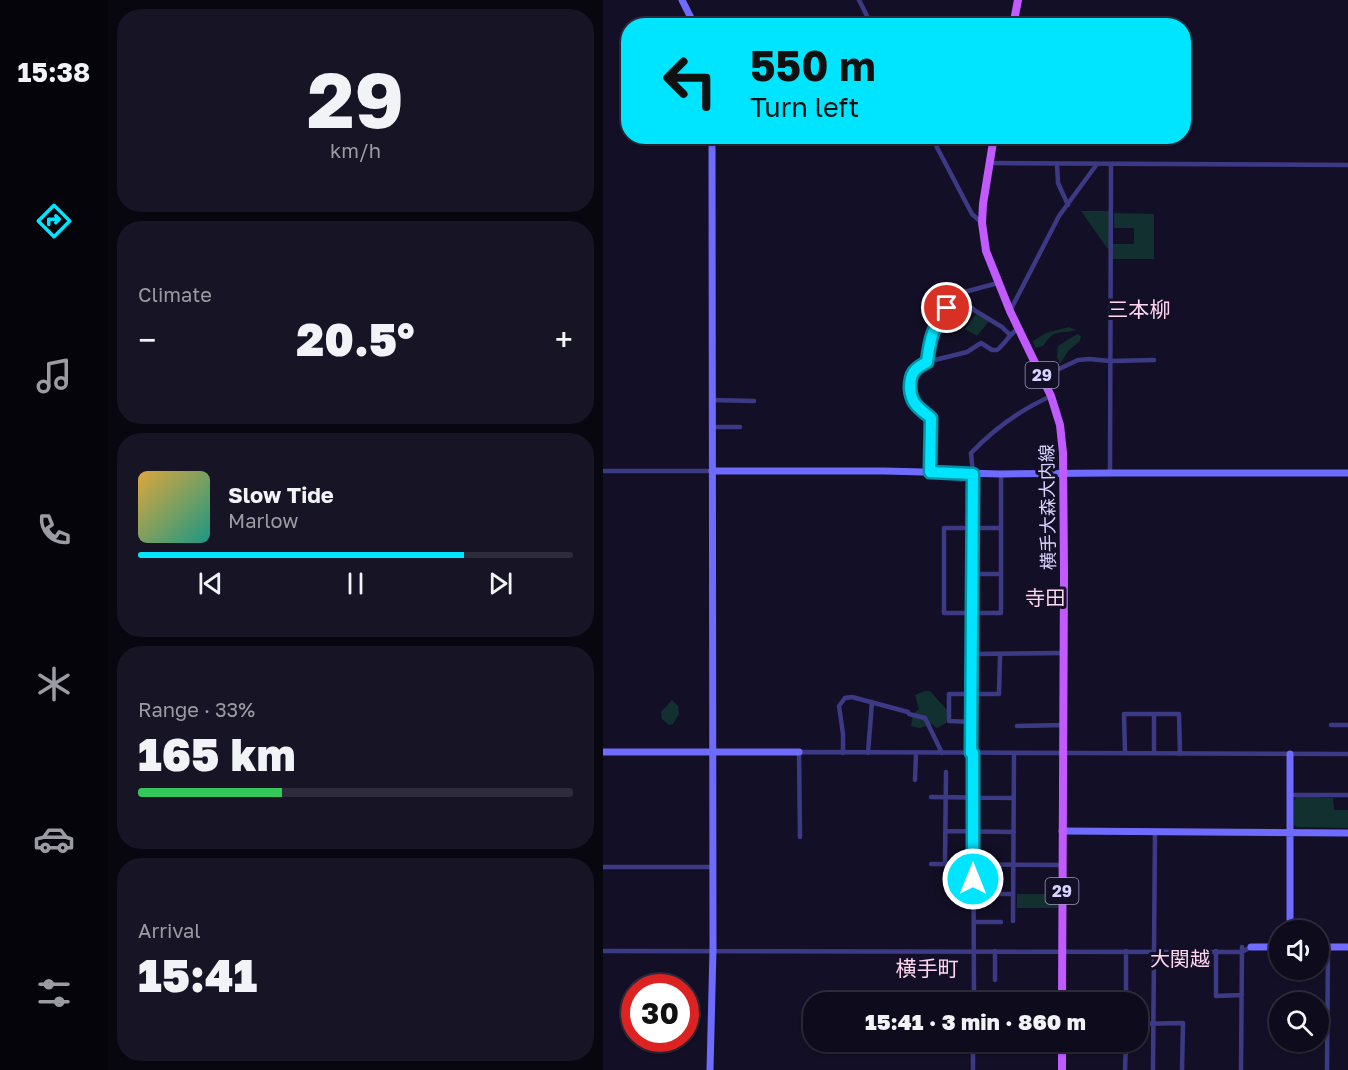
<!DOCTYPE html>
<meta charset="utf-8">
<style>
:root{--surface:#0e0b1c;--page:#171425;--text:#f1f3f6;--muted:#9b9ba3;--line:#2e2b3b;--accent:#00e5ff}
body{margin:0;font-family:"Golos Text","Noto Sans JP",sans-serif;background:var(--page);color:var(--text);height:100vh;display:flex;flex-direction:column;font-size:22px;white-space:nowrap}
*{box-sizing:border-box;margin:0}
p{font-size:20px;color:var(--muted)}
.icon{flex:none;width:33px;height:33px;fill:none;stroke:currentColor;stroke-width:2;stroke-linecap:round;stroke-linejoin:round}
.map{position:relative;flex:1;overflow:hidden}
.details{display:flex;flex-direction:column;gap:9px;padding:9px;background:#08060f;width:495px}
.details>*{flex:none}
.hud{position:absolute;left:18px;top:18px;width:570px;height:126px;border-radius:24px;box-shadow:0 2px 4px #0004,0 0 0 2px var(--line);background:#00e5ff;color:#111;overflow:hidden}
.buttons{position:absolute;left:666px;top:920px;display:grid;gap:12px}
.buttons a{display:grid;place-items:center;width:60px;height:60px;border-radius:50%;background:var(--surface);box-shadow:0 2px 4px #0004,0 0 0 2px var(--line);font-size:30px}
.speed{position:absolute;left:18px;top:974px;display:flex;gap:12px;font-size:30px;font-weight:700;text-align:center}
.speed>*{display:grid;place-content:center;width:78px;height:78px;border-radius:50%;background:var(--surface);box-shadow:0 2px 4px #0004,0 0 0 2px var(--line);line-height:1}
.speed .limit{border:9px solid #d22;background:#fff;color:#111}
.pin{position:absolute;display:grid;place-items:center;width:51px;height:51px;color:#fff;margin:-26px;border:3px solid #fff;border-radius:50%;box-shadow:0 2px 6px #0007}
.me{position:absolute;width:66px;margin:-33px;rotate:0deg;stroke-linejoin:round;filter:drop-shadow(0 0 4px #0008)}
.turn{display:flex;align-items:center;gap:21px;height:126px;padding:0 30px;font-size:27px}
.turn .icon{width:78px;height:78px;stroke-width:2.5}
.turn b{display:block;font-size:42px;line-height:51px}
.big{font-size:45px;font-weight:800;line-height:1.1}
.details .card{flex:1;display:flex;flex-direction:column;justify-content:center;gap:9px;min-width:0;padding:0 21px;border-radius:24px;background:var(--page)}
.details .dial{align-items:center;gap:0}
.dial b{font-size:78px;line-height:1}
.song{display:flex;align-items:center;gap:18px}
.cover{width:72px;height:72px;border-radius:9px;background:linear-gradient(135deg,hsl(40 70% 55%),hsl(170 70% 35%))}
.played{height:6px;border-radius:3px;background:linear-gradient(90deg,var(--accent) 75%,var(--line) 75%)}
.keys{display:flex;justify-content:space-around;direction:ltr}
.heat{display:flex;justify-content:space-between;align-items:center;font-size:33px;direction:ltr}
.charge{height:9px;border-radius:4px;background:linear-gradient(90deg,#34c759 33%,var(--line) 0)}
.trip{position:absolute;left:200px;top:992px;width:345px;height:60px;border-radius:24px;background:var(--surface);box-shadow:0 2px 4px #0004,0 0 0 2px var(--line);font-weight:800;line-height:60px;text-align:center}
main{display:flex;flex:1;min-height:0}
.dock{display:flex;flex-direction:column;width:108px;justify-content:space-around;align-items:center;background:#06040b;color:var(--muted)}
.dock .icon{width:42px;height:42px}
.dock .active{color:var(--accent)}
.dock b{font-size:27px;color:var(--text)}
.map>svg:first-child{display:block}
.green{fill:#12302f}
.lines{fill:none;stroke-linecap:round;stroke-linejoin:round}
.street{stroke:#3d3a85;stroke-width:4.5}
.secondary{stroke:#6f6bff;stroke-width:7}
.primary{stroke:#c25bff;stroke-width:8}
.route-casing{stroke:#0095a6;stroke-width:15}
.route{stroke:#00e5ff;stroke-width:10}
.labels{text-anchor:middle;stroke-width:6;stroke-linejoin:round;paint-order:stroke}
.shield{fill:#130f26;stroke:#9e99be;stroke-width:1.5}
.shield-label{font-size:16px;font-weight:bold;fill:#d9d4ff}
.street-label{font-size:18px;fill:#d9d4ff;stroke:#130f26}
.neighbourhood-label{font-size:20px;fill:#ffd6f0;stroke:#130f26}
.quarter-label{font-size:21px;fill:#ffd6f0;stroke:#130f26}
</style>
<main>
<nav class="dock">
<b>15:38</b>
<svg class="icon active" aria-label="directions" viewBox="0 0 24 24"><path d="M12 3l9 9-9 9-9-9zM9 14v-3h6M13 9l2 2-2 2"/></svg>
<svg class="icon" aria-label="music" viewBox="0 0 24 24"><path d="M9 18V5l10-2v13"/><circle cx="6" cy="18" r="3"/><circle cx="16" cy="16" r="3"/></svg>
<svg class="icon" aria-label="phone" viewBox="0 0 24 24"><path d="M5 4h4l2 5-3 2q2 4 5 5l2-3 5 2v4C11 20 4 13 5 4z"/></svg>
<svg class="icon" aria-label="climate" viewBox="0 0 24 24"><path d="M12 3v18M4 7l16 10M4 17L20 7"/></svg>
<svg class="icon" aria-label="car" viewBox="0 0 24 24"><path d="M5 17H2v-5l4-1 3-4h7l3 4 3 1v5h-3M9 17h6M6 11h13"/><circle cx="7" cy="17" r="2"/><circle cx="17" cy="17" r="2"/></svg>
<svg class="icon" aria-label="filters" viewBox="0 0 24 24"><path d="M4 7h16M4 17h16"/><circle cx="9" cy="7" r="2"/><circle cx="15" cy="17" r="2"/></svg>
</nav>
<section class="details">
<div class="card dial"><b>29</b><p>km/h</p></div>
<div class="card"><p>Climate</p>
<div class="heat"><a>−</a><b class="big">20.5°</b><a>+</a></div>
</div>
<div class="card">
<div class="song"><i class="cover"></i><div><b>Slow Tide</b><p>Marlow</p></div></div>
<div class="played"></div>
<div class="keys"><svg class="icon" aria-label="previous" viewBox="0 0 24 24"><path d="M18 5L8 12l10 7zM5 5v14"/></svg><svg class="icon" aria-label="pause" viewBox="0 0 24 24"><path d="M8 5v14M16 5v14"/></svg><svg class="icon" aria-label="next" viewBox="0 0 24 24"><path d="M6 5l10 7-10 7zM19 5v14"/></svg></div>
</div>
<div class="card"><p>Range · 33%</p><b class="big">165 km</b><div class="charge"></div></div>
<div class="card"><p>Arrival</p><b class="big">15:41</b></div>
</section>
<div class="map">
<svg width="745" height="1070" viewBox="0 0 745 1070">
<rect width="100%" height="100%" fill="#130f26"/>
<path class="green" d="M478,211H506V249L504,248Z
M511,213L551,214V259H510V244H531V228H511Z
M373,314L386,321L374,336L362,329Z
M466,327L473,330C453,335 453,328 440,346L432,348L430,341L443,333Z
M474,334L478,336L477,341L465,351L457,364L454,357L455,346Z
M322,691H327L345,711L343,723L334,728L329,724L317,728L308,726L310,714L316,709L312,695Z
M69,700L75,706L76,714L70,724L66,725L59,719L58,712Z
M694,797L730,798L731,810H745V828L694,827L691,825V800Z
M414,894H455V908H414Z"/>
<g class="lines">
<path class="street" d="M256,0L269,26
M328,136L369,214L379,223
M387,163L745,165
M454,164L455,183L465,205
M354,294L371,310L399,327L406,334
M407,311L456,216L494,164
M324,362L364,352L378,343L389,350H394C403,343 406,334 416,328
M439,377L475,360L486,359L507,361L551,360
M109,400L151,401
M109,427H137
M0,471H109
M327,472L329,418C307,400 292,379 324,362L327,337L335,321L354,294L395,283
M507,473L508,164
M370,574H398V613H341V528H398
M398,574V474
M370,654L461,653
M369,722L346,721V694H396L397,655
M728,725H745
M414,726L461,725
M240,753V734L236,706L242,698L249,697L305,712L306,714L322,718L339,753
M265,753L269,702
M368,753L370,474L368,453C392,428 417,410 448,396
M370,753L371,1002
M522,753L521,714H576L577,754
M551,753V714
M312,780L313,754
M688,795H745
M328,797L411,798
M343,831L411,832
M197,837L196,752L745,754
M328,864L460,865
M342,864L343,772
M0,867H109
M371,894H410
M410,921L411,753
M371,922H398
M0,951L639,952L648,947
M613,951V996L639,995
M392,980V951
M371,997H399V1002
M523,1002V951
M534,1024L580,1023L579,1070
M370,1070V1041
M522,1070L523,1041
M550,1070L552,832
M638,1070L639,947
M724,1070L725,947"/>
<path class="secondary" d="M79,0L92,26
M109,471H281L398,474L507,473H745
M0,752H196
M459,831L745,833
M687,930V754
M648,947H676
M716,947H745
M107,1070L110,950L109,136"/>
<path class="primary" d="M410,26L415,0
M391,136L380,204L379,223L383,251L407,311L448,396L457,425L460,453L461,573L459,1002
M459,1070V1041"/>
</g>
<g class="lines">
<defs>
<path id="route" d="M344,308C330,327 327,338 324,362C311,369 307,373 307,388C308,404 316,408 328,418L327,472L370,474L368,753H370V879"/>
</defs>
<use href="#route" class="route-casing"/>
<use href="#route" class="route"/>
</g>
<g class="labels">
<g class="shield">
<rect x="422.5" y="362" width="33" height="26" rx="4.5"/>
<rect x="442.5" y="878" width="33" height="26" rx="4.5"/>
</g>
<g class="shield-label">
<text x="439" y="381">29</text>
<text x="459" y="897">29</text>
</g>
<g class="street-label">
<text transform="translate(445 507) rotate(-91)" y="6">横手大森大内線</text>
</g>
<g class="neighbourhood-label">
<text x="442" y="605">寺田</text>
<text x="577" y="966">大関越</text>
</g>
<g class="quarter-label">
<text x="536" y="317">三本柳</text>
<text x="324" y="976">横手町</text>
</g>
</g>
</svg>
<div class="buttons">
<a><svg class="icon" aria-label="sound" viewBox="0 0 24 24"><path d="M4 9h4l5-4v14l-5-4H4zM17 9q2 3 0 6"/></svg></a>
<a><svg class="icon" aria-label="search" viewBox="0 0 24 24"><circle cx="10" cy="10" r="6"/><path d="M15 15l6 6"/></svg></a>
</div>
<div class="speed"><div class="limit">30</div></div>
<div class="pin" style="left:344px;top:308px;background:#d93025"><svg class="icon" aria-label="arrive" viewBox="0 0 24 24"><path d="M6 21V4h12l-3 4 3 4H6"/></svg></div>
<svg class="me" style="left:370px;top:879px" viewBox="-20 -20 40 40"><circle r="17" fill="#00e5ff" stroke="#fff" stroke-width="3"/><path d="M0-11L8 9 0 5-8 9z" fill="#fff"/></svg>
<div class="trip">15:41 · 3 min · 860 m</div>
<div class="hud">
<div class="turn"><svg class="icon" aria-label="left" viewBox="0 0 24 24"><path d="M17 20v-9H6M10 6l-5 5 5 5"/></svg><div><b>550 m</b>Turn left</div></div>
</div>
</div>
</main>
